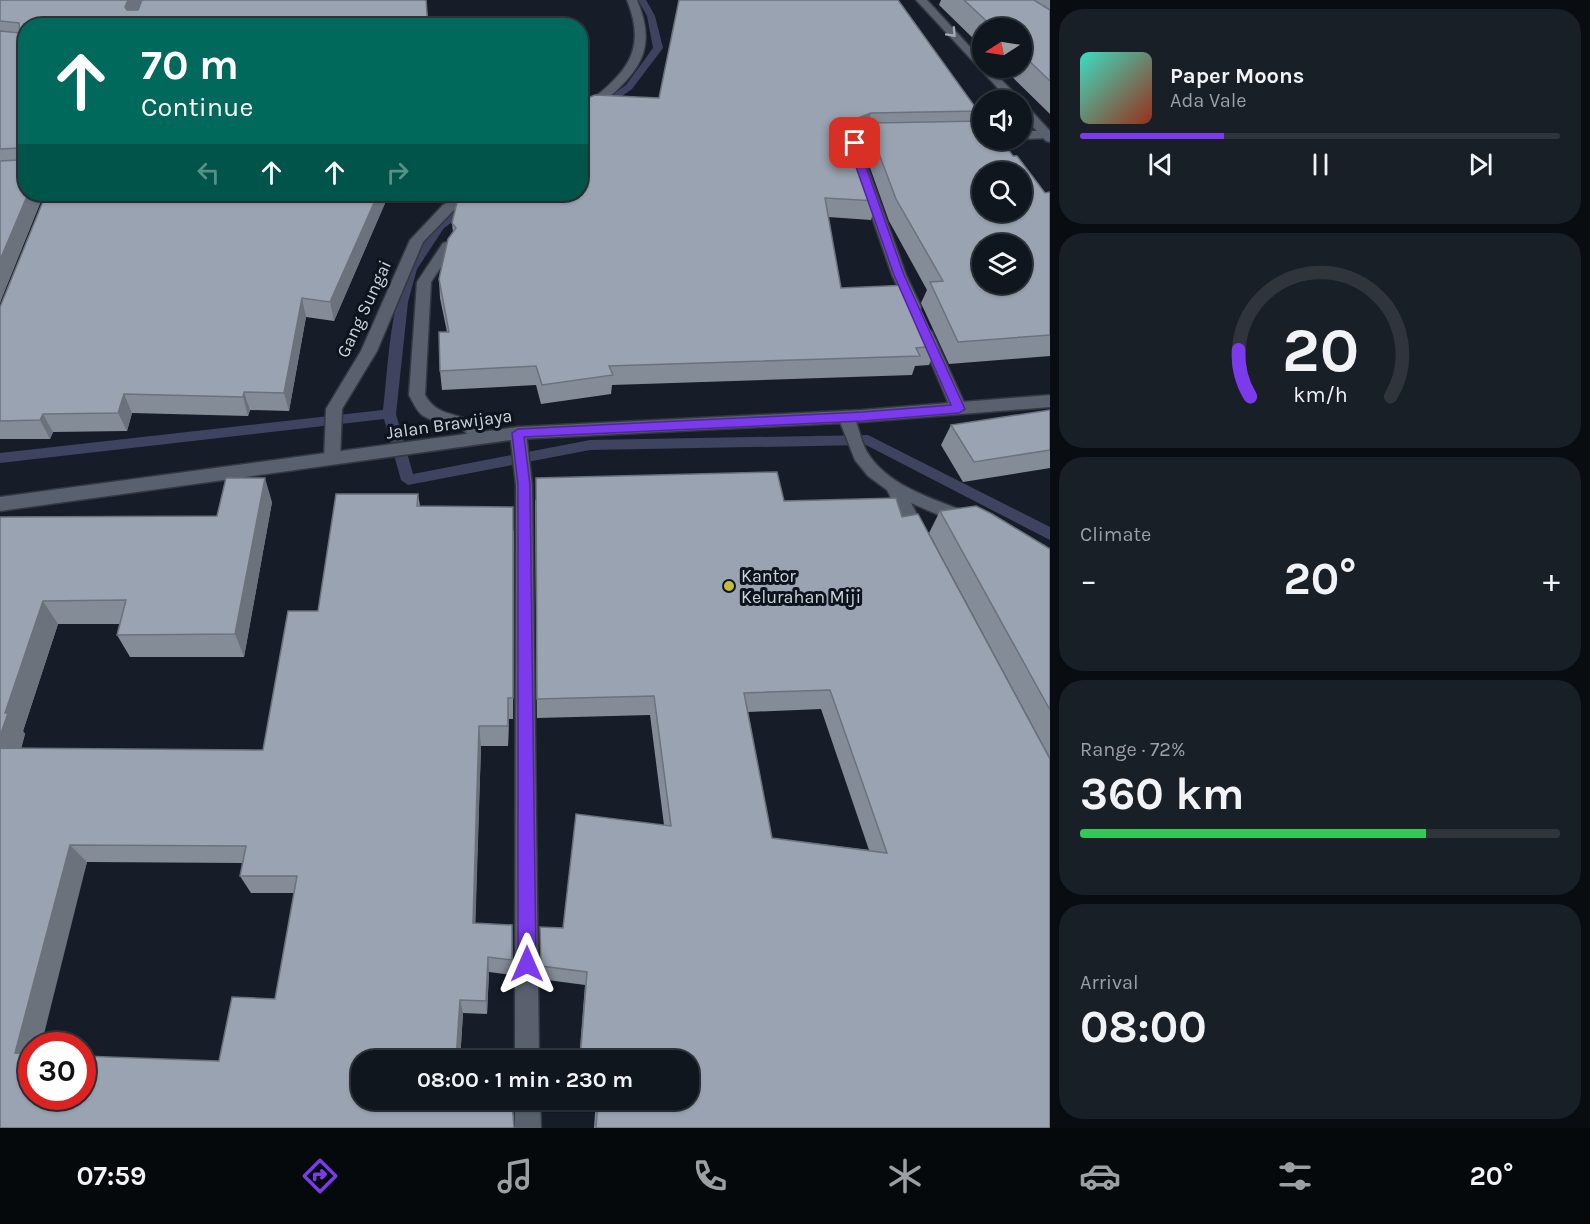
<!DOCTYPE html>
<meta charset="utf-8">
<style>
:root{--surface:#10161e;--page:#191f27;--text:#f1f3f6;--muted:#9c9fa4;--line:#30353c;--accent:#7c3aed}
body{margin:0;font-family:Karla,sans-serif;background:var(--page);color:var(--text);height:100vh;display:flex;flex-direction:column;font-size:22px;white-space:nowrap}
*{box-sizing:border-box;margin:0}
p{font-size:20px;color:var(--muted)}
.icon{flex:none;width:33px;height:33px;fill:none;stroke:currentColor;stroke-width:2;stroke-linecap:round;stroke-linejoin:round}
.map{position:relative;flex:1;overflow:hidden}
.sheet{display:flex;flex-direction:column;gap:9px;padding:9px;background:#090c10;width:540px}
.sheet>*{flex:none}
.top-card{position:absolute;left:18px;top:18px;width:570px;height:183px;border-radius:24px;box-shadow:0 2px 4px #0004,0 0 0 2px var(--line);background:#00695c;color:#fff;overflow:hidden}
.needle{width:39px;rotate:258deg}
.buttons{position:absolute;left:972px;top:18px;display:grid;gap:12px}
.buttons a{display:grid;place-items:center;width:60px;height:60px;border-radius:50%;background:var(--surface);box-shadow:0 2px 4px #0004,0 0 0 2px var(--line);font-size:30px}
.speed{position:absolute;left:18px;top:1032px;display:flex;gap:12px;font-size:30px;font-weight:700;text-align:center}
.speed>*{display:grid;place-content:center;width:78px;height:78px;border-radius:50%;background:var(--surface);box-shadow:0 2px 4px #0004,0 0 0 2px var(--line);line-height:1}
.speed .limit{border:9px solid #d22;background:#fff;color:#111}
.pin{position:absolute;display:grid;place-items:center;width:51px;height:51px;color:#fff;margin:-26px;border-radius:12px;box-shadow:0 3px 9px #0006}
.me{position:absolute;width:66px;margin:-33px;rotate:0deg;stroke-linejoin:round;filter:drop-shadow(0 0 4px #0008)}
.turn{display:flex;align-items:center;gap:21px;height:126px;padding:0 24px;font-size:27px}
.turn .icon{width:78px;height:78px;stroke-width:2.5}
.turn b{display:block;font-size:42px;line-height:51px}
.lanes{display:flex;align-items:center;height:57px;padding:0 24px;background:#0003;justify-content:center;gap:30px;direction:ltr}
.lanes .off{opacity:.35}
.big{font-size:45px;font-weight:700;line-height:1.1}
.sheet .tile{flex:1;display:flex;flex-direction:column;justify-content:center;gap:9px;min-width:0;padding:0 21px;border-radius:24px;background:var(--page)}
.sheet .dial{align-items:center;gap:0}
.dial svg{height:156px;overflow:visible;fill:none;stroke:var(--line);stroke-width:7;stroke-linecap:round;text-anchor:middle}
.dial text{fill:var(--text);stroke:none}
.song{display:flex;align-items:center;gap:18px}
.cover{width:72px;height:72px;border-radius:9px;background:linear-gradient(135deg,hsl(170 70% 55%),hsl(10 70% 35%))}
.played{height:6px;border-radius:3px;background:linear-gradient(90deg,var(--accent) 30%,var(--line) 30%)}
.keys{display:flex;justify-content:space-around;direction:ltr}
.heat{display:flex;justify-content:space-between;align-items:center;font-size:33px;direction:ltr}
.charge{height:9px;border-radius:4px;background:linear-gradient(90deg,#34c759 72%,var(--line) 0)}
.trip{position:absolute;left:351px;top:1050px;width:348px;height:60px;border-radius:24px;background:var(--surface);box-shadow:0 2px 4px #0004,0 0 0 2px var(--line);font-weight:700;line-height:60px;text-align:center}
.menu{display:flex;height:96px;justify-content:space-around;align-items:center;background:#06090c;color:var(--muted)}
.menu .icon{width:42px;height:42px}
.menu .current{color:var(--accent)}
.menu b{font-size:27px;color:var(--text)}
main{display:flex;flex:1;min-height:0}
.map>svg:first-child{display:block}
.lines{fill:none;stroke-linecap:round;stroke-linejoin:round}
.stream{fill:#3e4360;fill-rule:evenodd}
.minor-casing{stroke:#343840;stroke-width:3}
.secondary-casing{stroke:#343840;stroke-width:3}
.minor{fill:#58616d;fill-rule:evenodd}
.secondary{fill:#58616d;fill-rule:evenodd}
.wall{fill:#848c98;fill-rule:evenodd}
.shaded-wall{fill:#6b727c}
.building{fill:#99a3b1;stroke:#6b727c;stroke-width:1.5;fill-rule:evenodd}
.oneway{stroke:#a5abb4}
.route{fill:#7c3aed;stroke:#51269a;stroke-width:1.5}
.poi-dot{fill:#c3bd3e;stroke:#0d141e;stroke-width:2}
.labels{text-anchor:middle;stroke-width:6;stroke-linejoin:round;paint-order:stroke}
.street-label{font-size:18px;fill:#ced3da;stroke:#0d141e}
.poi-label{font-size:18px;fill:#ced3da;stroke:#0d141e;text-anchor:start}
</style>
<main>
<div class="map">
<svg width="1050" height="1128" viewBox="0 0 1050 1128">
<rect width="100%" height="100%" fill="#161d28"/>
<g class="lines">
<path class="stream" d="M638,0H646L655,16L663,48L632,89L580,126V118L626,85L653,48L647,16Z
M479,194H490L444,228L417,269L408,302L396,414L413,474L590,440L868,435L1050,527V540L866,445L590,450L408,485L401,480L384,419L0,463V453L383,410C390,351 390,266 437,223C449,212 465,203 479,194Z"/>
<defs>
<path id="minor" d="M627,0H637C656,45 643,68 607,99C599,106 590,115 580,118V109C622,76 649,55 627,0Z
M1022,131H1047L1050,132V138L1022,139Z
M866,134H888L894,138C884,146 870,138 860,147L906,275L921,307L919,310H909L892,275L848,147L851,140Z
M461,194H476L453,211L423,242L377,351L342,409L340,460L338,464H326L324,460L326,409L361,351L410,240L443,205Z
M448,242L455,246L431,282L425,395C440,423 470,407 488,438L486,442C472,446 470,433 459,427C447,422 433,423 422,415C416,410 413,402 409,395L417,282L443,243Z
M925,327L932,332L967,409L965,413H953L951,409L918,332Z
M846,411L852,413C859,425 860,440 867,452C889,488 938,500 974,515L977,520L974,525L968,527L962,525L911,503L929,537L926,542L920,544L914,542L887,490L868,476L855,460L838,417L840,413Z
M518,427L524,429L526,433L532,485L539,1060H515L516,485L510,433L512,429Z
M515,1100H540L541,1128H515Z"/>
<path id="secondary" d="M916,0H927L982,60V68H990L1021,100H1009Z
M1022,104L1026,105L1050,131V142L1046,141L1022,115Z
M1050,395V407L862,422L518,439L0,511V497L518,427L862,410Z"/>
</defs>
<use href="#minor" class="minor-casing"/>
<use href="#secondary" class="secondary-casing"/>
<use href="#minor" class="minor"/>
<use href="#secondary" class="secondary"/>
</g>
<path class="wall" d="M0,0H142L137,10L26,26V194L0,303Z
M941,0H1050V114L1003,68H1022V28H982V47L939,5Z
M659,98L978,111L974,121L1013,156L1045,193L1050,192V356L949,364L921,303L927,290L889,221L863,148L867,132H866L854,137L877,201L871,220L828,217L841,288L937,346L929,365L915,366L912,375L612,385L611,394L541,404L536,385L442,390L440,371L447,332L440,298L439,279L453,233L452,223Z
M389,194L334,321L306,317L289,411L250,410L248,416L132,413L127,431L53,432L50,439H0V307Z
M1050,410V468L963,482L941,445L951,425Z
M418,494L420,506L514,531L513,719H509L508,746H481L475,923L512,925L513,975L489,972L487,1014L463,1013L460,1060H362L0,1128V517L217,516L272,502L244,657H130L117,635L120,624H58L23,731L25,734L21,749L263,750L318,611ZM87,862L243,863L240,876L251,893H294L275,999L219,1061L32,1096V1046Z
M535,500L784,501L1050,1128H594L596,1100H688V1060H579L585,985L540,979V927L563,928L664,825L650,715L537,718ZM821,709L869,850L772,838L748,712Z
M940,511L1050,549V758L929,533Z"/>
<path class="shaded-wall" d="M128,0H142L130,25L125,7Z
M587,62L586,80L580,97V80Z
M871,113L866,132L850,138L851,129L855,119Z
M28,194H44L0,303V260Z
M378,194H389L334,321L330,302Z
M302,298L306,317L289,411L284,393Z
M244,392L250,410L248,416L243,397Z
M124,394L132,413L127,431L118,413Z
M43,414L53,432L50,439L40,420Z
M265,478L272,502L244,657L235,634Z
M43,601L58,624L23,731L25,734L14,769L0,753V736L5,713Z
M508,698L509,719L508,746Z
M479,726L481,746L475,939L473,923Z
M70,845L87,862L41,1046H32V1062L15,1053Z
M488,957L489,972L487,1014L486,1001Z
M460,1000L463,1013L460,1060H456Z"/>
<path class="building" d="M0,0H128L125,7L127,10H138L142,0H426L428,26H26V194H28L0,260V161L18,160L20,150L18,148L0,149V31L20,33L19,23L0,21Z
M679,0H898L978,111L871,113L855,119L851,129L877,201L825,198L841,288L909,285L937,346L916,348L920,356L609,366L613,375L542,385L536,366L440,371L439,332H449L439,279L448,239L456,228L452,223L459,194H580V101L595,95L659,98Z
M964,0H1034L1050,10V81L1022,54V28H994Z
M580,61L587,62L580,80Z
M982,121V140H1001L1013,156H1017L1045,193L1050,192V335L958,342L930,282L943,281L896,199L869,127L875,123ZM982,172H1022V212H982ZM982,244H1022V284H982Z
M46,194H378L330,302L302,298L284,393L244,392L243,397L124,394L118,413L43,414L40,420L0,421V307Z
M1050,410V450L974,462L951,425Z
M777,472L784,501L896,498L902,517L918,514L1050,759V1128H596L598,1100H688V1060H580L587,972L541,966L540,927L563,928L576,814L671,826L654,696L537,699L536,478ZM830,690L887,853L772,838L744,693Z
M226,478H265L235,634L117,635L126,600L43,601L5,713H8L0,736V517L217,516Z
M336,494H418L417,506L513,507V698H508V726H479L473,923L512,925V960L488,957L486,1001L460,1000L456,1060H362V1100H512L514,1128H0V748L263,750L288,611H318ZM70,845L246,846L240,876H297L275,999L232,997L219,1061L82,1056V1096H32V1054L15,1053Z
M976,506L992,514L1050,549V710L940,511Z"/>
<defs><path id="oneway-chevron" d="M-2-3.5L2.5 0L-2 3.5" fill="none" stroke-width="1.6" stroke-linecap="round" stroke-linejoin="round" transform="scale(1.5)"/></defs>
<use class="oneway" href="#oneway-chevron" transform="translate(952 33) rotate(47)"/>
<path class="route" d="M855,140L859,143V147L904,275L965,409L959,413L862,421L524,437L530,485L536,964L533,971L527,973L521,971L518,964V485L512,433L518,429L862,412L951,405L894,275L849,147L851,141Z"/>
<circle class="poi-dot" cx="729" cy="586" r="6"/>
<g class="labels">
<g class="street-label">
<text transform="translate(364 309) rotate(-65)" y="6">Gang Sungai</text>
<text transform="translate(449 424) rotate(-8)" y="6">Jalan Brawijaya</text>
</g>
<g class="poi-label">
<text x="741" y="582">Kantor<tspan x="741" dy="21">Kelurahan Miji</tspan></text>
</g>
</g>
</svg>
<div class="buttons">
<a><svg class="needle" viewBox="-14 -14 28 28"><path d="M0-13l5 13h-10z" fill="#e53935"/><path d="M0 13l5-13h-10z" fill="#9c9fa4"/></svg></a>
<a><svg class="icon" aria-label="sound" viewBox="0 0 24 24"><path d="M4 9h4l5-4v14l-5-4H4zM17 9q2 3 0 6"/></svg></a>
<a><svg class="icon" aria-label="search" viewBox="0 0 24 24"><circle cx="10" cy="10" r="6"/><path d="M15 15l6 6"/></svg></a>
<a><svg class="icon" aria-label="layers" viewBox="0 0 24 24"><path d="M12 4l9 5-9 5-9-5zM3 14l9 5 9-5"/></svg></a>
</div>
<div class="speed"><div class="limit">30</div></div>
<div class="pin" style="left:855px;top:143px;background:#d93025"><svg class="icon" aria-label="arrive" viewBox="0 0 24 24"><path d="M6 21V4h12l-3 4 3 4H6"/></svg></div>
<svg class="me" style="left:527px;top:964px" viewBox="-20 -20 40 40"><path d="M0-17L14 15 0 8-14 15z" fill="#7c3aed" stroke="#fff" stroke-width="4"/></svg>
<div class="trip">08:00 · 1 min · 230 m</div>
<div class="top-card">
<div class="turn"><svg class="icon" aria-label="ahead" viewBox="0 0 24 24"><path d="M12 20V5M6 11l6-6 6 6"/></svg><div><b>70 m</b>Continue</div></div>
<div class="lanes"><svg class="icon off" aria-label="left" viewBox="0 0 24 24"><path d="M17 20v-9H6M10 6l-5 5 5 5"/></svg><svg class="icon" aria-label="ahead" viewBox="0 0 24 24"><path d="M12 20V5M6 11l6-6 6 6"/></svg><svg class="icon" aria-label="ahead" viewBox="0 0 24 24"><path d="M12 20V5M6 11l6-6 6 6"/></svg><svg class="icon off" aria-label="right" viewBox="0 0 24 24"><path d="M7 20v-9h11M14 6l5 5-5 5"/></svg></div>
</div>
</div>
<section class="sheet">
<div class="tile">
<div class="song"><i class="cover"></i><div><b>Paper Moons</b><p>Ada Vale</p></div></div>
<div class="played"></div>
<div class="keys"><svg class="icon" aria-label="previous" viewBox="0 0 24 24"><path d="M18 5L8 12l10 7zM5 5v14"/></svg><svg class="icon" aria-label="pause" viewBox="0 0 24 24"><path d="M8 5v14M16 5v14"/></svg><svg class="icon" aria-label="next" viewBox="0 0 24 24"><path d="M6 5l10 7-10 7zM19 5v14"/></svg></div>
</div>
<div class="tile dial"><svg viewBox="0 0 100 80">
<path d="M14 69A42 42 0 1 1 86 69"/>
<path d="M14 69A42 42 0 0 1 8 45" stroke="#7c3aed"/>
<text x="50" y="56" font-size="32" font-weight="700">20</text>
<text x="50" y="72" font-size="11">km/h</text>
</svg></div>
<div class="tile"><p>Climate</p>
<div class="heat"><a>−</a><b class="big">20°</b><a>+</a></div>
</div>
<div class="tile"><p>Range · 72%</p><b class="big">360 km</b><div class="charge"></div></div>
<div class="tile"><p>Arrival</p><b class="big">08:00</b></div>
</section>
</main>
<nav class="menu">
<b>07:59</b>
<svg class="icon current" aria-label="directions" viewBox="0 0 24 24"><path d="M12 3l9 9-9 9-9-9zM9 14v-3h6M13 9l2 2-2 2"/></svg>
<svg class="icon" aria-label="music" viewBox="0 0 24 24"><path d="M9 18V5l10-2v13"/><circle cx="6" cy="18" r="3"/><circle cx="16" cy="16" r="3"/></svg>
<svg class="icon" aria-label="phone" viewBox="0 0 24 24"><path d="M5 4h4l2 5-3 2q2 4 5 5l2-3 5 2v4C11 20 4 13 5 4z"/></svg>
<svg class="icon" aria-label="climate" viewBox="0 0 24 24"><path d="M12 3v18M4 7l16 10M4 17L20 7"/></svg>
<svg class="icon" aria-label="car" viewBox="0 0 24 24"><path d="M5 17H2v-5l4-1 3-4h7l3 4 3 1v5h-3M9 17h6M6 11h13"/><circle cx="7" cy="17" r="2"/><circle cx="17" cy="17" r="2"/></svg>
<svg class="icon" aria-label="filters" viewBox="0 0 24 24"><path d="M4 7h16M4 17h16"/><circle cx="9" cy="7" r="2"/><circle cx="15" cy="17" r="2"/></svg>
<b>20°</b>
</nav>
